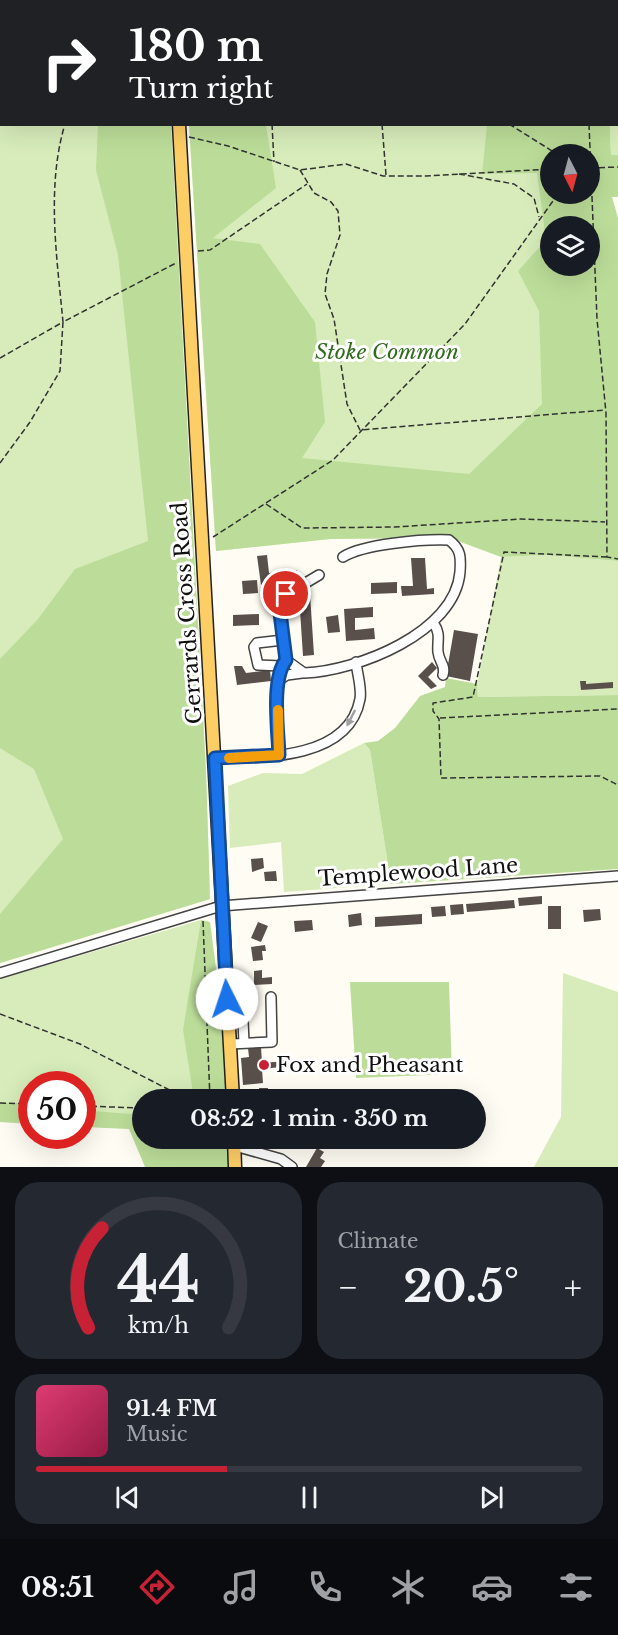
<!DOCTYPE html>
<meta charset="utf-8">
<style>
:root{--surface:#171b24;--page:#242831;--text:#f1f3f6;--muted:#9ea1a6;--line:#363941;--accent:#c72135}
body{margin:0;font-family:"Libre Baskerville",serif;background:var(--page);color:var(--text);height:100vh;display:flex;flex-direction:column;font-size:22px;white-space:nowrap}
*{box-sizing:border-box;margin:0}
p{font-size:20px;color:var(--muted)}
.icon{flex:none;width:33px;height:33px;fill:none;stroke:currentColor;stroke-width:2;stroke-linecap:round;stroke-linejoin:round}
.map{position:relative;height:1167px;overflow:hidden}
.side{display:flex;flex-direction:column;gap:15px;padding:15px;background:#0d0f14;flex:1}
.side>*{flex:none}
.guide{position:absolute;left:0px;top:0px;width:618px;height:126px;box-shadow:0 6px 24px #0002;background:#202124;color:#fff;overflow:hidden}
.needle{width:39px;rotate:174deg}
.tools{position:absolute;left:540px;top:144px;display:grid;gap:12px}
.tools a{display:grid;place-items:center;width:60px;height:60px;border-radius:50%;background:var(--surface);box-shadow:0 6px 24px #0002;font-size:30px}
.speed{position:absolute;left:18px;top:1071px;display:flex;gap:12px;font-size:30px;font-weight:700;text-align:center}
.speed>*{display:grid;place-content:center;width:78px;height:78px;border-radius:50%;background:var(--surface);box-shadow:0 6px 24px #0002;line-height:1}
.speed .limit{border:9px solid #d22;background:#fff;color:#111}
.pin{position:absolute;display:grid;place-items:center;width:51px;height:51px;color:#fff;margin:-26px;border:3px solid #fff;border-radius:50%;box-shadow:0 2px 6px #0007}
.me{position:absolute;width:66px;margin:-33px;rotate:356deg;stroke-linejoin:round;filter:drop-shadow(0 0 4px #0008)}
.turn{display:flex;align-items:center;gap:21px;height:126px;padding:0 30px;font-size:27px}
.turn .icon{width:78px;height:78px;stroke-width:2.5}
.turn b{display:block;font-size:42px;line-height:51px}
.big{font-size:45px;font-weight:700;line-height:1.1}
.side .tile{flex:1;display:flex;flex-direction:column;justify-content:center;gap:9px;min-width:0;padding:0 21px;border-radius:24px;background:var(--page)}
.side .dial{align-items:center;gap:0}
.dial svg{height:156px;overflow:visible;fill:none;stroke:var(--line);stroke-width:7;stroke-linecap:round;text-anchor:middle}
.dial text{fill:var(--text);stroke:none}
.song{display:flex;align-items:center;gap:18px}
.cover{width:72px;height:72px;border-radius:9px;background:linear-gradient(135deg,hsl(340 70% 55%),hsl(340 70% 35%))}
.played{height:6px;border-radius:3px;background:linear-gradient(90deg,var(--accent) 35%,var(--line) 35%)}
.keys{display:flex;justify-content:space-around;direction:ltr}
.heat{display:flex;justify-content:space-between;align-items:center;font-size:33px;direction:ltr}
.side .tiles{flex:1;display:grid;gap:15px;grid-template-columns:1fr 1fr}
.tile:last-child{grid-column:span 2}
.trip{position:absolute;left:132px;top:1089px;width:354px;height:60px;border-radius:30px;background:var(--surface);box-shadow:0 6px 24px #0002;font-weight:700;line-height:60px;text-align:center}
.tabs{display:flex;height:96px;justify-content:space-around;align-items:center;background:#090b0e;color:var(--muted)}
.tabs .icon{width:42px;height:42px}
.tabs .active{color:var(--accent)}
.tabs b{font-size:27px;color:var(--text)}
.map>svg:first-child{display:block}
.green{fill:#d7ecba;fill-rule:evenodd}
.forest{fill:#bcdd99;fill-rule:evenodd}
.building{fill:#59504c}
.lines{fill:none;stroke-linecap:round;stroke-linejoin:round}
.minor-casing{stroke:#434343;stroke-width:12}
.major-casing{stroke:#212121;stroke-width:15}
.path{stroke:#323232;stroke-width:1.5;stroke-dasharray:6 3;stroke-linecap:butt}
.minor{stroke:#fff;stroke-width:9}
.major{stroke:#fdce65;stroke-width:12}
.oneway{fill:#9f9f9f}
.route-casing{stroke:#114b97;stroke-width:15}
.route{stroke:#1a73e8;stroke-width:10}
.slow{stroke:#f59e0b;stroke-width:10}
.poi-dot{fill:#c72135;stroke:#fff;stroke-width:2}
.labels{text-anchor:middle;stroke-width:6;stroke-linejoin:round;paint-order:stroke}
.park-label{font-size:21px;font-style:italic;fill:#326c1d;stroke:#fff}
.street-label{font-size:21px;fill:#101010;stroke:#fff}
.poi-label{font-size:21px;fill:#101010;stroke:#fff;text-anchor:start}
</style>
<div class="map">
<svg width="618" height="1167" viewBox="0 0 618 1167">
<rect width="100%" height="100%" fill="#fffcf3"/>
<path class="green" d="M0,0H163L2,2V124L171,125L206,772L210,899L0,963Z
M606,0H618V155H611L610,125L616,124V2Z
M189,125H600L618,520L330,539L216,551ZM550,154H590V194H550ZM550,226H590V266H550Z
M546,555L618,561V695L478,697L477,684L501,557Z
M364,743L370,750L391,884L284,892L281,842L230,848L228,786L263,773L302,774Z
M201,920L206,922L229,1099L142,1100V1123L125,1115L83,1110L82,1084H32L31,1104L0,1102V979Z
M563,973L618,992V1167H534L561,1117Z"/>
<path class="forest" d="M182,0H606V1L182,2Z
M98,125H171L206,772L210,899L0,963V914L63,839L34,769L0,748V659L38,619L75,569L148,541L118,255L96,170Z
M189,125H266L276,188L213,238L260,244L315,322L325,422L302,458L469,474L542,404L539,311L518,271L546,240L537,173L482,174L487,125H610L611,155H618V197H612L618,218V561L546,555L501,557L450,538L330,539L216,551ZM550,154H590V194H550ZM550,226H590V266H550Z
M446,678L477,684L478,697L618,695V869L391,884L370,750L364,743L378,741L395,728L420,696L445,687Z
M201,920L210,922L227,1053L229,1099H194L183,1030Z
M350,982H449L452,1074L356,1078Z
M0,1102L31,1104V1124L0,1122Z
M82,1110L142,1115V1138L229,1139L228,1167H145L129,1129L83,1127Z"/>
<path class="building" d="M267,555L269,573L297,570L298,580L261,585L257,556Z
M411,558H425L427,589L434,588V594L402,596L401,586H413Z
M257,580L258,593L243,594L242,581Z
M397,582V593L371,594V583Z
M310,594L314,655L303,656L299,595Z
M373,607V617L355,618V630L374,628L375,639L346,641L344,609Z
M259,614V625L233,626V615Z
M338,615L340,632L328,633L326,617Z
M454,630L478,634L470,681L446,676Z
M432,662L437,668L428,677L437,686L431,689L418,676Z
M234,666H242L246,673L270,670L271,681L237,685Z
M580,681H586V684L613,682V688L581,690Z
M263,858L264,868L252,872L251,859Z
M276,871L277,881H265L264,872Z
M542,896V904L519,906L518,898Z
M514,900L515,908L467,912L466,904Z
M463,904L464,914L451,915L450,905Z
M445,906L446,916L432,917L431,907Z
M548,906H561V929H548Z
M600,909L601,920L584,922L583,910Z
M361,913L362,925L349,927L348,915Z
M422,914V924L375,927V917Z
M312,920L313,930L295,932L294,921Z
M258,922L268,926L261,942L251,938Z
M265,945L266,951H262L263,960L253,961L251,947Z
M262,970V978L272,977V984L254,985V971Z
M261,1047L262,1063L286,1061L287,1070L281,1071V1067L262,1069L263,1083L243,1085L241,1058L249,1057L248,1048Z
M259,1088H268L269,1100H260Z
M317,1148L324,1152L320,1158L325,1161L321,1167H306Z"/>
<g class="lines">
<defs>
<path id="minor" d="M319,575L287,594L279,605L286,660L304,673C357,671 455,633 460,572C461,557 461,549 449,540C423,539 363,544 343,557
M434,624C441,634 437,641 438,652C439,662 446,665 443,675
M281,666L258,665L254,647L257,643L283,640
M279,680L287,675L302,673
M279,755C278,730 271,679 286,660
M215,758C262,758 349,760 360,699C362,688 357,673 356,662
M0,973L221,906L618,876
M242,998L244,1043
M230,1044L272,1042L271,997
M235,1146L281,1159L292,1167"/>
<path id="major" d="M172,0V2
M179,124L233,1100
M234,1138L235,1167"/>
</defs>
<use href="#minor" class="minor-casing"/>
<use href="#major" class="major-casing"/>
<path class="path" d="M255,0L256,2
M329,0L331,2
M582,0V2
M95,2L98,0
M135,2L136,0
M577,2L579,0
M0,54L2,53
M272,124L274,162
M382,124L386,175
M509,124L557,154
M589,124L597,319L606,413L607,557L618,559
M189,137L228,146L300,170L346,164L383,176H426L550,169
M590,168L618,167
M300,170L314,193L331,202L338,211L340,235L327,274L325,294L334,319L347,404L360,430L605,410
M459,174L514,184L534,198L539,217
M198,251L210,250L307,184
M0,358L63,322C57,258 46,187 65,124
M0,463L30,422L60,371L63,322L176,263
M266,504L302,528L395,527L521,519L605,522
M213,537L333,460L465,324L558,194
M607,557L504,552L473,697L433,703V711L439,719L441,778L600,776L618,785
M440,718L618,709
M203,921L210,1100
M0,1014L80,1044L189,1100
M0,1103L32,1104
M82,1106L142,1108"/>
<use href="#minor" class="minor"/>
<use href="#major" class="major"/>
</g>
<defs><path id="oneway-solid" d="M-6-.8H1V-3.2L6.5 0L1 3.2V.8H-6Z" transform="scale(1.5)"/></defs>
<use class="oneway" href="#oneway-solid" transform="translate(351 718) rotate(117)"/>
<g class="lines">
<defs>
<path id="route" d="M227,999L215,758L279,755C278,730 271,679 286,660L279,605L286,594"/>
</defs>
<use href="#route" class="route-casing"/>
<use href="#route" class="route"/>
<path class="slow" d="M229,758L279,755L278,710"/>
</g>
<circle class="poi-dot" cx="264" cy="1065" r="6"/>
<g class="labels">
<g class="park-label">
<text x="387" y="359">Stoke Common</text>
</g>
<g class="street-label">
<text transform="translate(187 613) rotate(-94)" y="7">Gerrards Cross Road</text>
<text transform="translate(418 872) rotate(-4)" y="7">Templewood Lane</text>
</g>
<g class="poi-label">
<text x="276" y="1072">Fox and Pheasant</text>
</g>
</g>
</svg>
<div class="tools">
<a><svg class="needle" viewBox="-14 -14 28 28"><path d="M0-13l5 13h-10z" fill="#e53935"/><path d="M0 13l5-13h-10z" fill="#9ea1a6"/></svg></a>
<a><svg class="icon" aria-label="layers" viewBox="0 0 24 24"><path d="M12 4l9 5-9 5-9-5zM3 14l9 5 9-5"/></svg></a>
</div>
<div class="speed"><div class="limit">50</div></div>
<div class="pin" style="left:286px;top:594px;background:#d93025"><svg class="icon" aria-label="arrive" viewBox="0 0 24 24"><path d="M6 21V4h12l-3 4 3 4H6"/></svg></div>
<svg class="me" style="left:227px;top:999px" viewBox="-20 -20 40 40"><circle r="19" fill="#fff"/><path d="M0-13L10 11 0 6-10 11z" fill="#1a73e8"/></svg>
<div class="trip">08:52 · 1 min · 350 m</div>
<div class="guide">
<div class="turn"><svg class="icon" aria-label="right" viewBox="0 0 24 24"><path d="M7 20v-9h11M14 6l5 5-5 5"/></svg><div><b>180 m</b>Turn right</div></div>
</div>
</div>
<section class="side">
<div class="tiles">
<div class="tile dial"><svg viewBox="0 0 100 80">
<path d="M14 69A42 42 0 1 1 86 69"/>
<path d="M14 69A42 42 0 0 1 21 18" stroke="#c72135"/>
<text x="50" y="56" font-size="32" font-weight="700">44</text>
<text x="50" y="72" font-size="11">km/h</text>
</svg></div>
<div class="tile"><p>Climate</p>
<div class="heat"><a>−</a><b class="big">20.5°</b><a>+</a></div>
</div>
<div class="tile">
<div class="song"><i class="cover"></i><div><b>91.4 FM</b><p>Music</p></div></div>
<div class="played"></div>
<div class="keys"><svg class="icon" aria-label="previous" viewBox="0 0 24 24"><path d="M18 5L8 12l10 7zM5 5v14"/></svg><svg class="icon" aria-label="pause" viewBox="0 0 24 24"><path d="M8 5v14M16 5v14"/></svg><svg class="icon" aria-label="next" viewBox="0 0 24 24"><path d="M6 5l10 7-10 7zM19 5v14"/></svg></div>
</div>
</div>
</section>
<nav class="tabs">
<b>08:51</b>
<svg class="icon active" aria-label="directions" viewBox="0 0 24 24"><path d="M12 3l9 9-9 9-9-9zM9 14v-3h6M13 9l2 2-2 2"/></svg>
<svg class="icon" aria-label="music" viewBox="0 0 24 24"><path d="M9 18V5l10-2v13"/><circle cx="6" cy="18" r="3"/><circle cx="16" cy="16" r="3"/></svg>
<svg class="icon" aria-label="phone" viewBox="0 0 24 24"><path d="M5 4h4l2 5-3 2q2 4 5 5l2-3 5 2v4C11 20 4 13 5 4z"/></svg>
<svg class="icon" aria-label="climate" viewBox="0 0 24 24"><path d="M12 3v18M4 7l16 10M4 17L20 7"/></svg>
<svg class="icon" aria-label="car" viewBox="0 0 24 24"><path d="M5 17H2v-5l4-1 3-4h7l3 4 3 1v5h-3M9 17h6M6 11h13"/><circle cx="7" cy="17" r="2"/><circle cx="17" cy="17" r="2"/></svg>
<svg class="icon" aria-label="filters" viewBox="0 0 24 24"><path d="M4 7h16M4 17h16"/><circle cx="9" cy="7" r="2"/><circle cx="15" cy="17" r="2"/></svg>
</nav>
